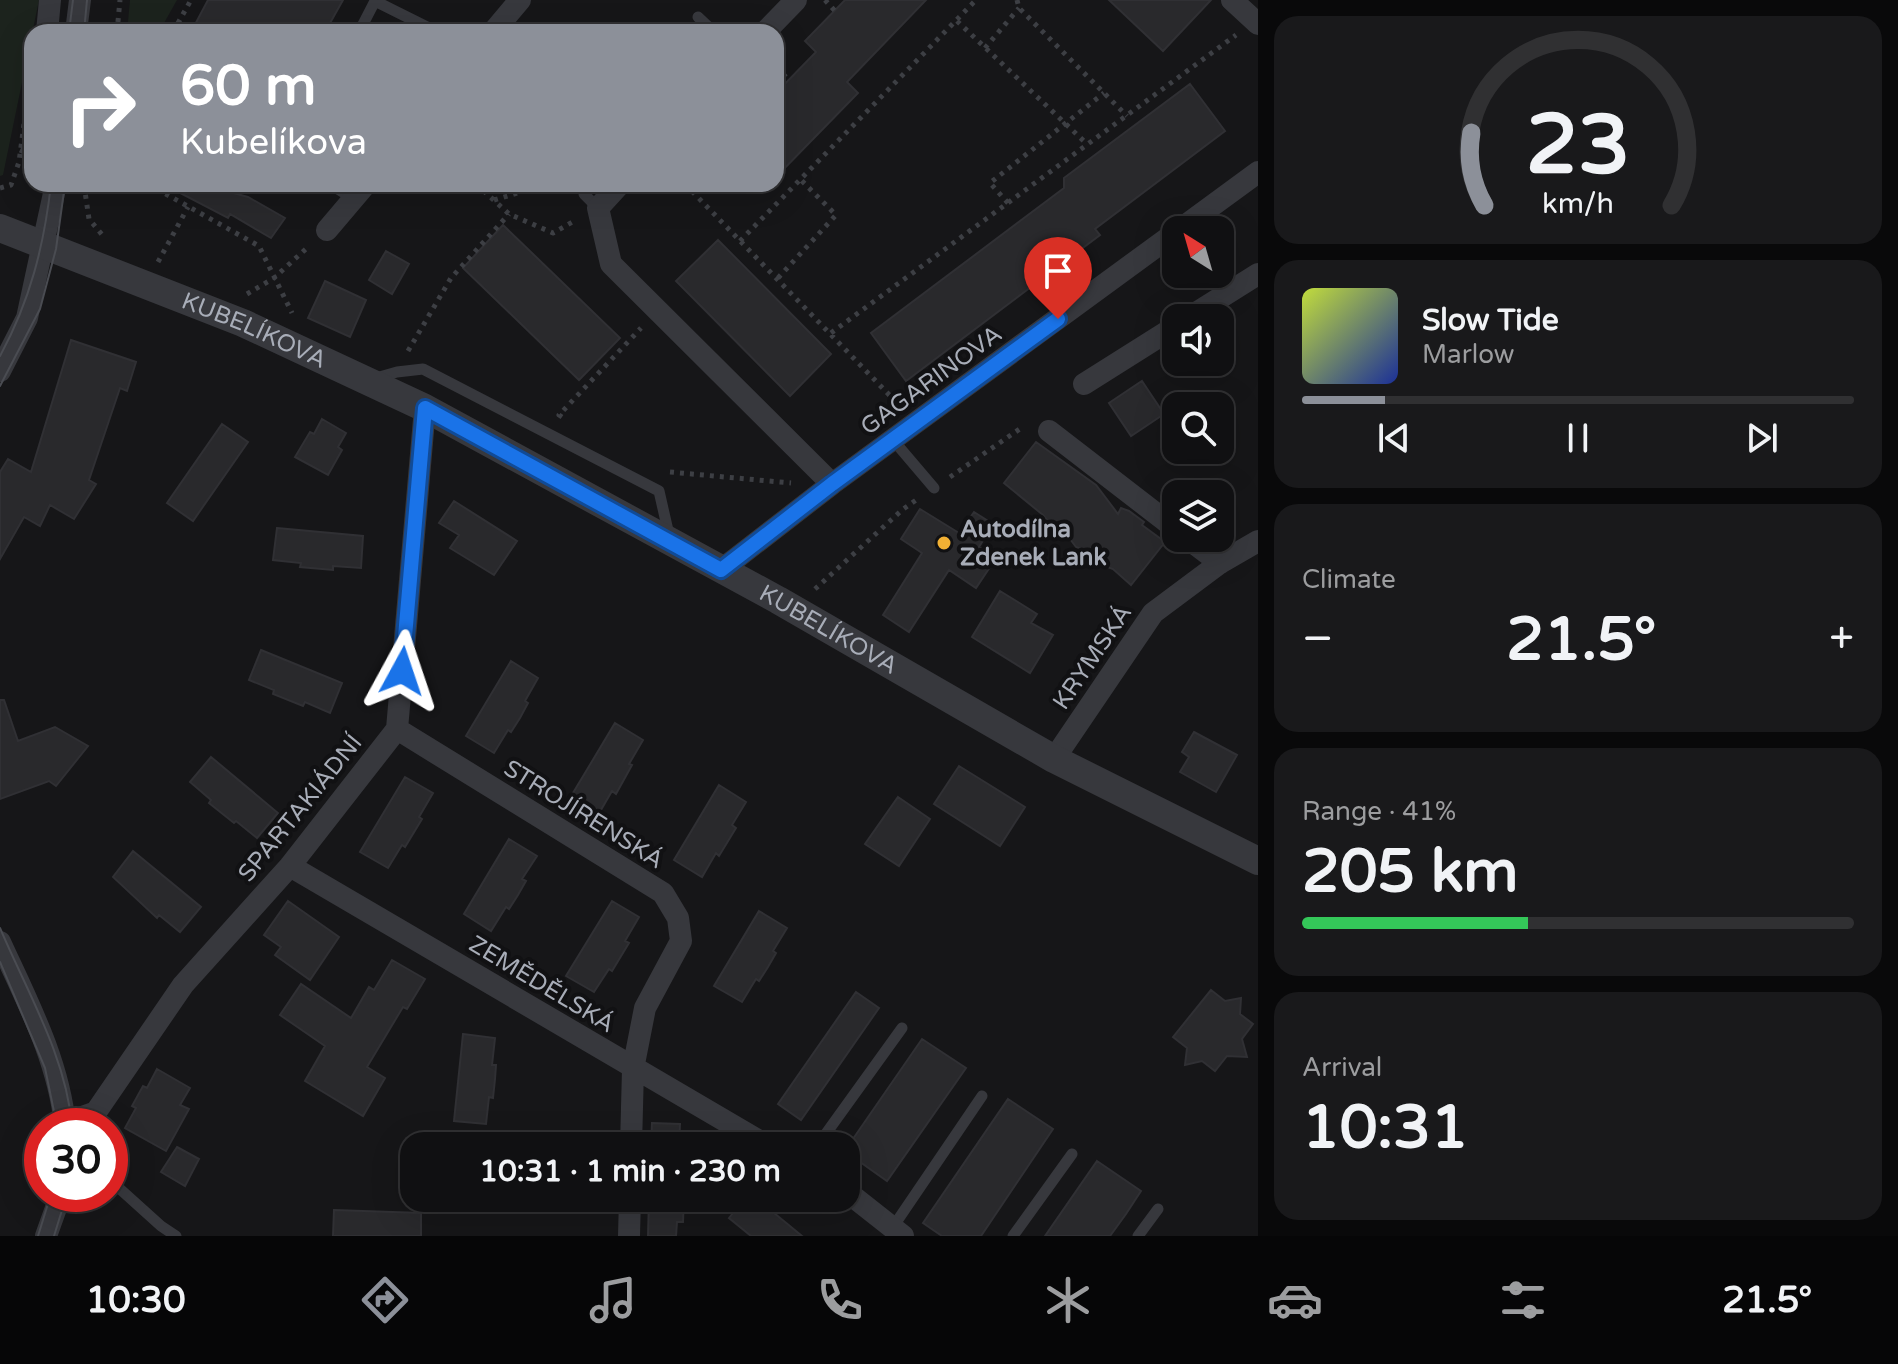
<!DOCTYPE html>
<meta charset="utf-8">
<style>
:root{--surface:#101012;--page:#19191b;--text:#f1f3f6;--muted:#9c9d9f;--line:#303032;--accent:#8c9099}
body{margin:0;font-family:"Varela Round",sans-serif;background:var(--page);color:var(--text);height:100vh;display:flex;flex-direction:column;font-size:30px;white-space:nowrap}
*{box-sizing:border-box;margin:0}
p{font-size:26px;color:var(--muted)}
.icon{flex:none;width:44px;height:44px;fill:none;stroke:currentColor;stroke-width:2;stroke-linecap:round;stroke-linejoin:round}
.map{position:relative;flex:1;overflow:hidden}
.side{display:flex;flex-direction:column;gap:16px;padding:16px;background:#09090a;width:640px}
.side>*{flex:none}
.hud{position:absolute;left:24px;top:24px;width:760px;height:168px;border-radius:24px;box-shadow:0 8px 32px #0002,0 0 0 2px var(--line);background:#8c9099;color:#fff;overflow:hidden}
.needle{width:52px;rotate:323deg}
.controls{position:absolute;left:1162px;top:216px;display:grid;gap:16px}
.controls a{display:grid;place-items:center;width:72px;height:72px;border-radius:16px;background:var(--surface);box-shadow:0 8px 32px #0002,0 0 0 2px var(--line);font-size:40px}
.speed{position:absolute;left:24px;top:1108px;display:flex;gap:16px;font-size:40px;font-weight:700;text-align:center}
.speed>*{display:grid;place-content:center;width:104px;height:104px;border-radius:50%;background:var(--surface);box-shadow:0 8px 32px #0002,0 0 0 2px var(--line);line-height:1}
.speed .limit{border:12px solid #d22;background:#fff;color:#111}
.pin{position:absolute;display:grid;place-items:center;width:68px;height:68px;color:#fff;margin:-82px -34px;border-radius:50% 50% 50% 0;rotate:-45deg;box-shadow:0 0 8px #0007}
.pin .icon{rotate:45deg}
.me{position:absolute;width:88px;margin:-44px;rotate:5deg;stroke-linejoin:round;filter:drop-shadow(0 0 6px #0008)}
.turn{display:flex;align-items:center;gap:28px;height:168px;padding:0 24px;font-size:36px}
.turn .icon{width:104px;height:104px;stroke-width:2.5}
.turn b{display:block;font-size:56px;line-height:68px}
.big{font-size:60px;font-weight:700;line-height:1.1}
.side .widget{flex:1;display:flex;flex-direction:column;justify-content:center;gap:12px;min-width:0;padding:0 28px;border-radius:24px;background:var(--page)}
.side .dial{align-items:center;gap:0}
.dial svg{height:208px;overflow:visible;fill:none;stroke:var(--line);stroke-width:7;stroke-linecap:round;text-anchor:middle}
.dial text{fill:var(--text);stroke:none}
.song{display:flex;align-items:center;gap:24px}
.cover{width:96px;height:96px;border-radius:12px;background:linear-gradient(135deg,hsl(70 70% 55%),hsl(230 70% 35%))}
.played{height:8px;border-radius:4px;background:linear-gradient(90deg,var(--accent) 15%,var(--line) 15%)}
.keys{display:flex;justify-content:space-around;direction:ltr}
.heat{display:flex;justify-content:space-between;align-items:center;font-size:44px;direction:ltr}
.charge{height:12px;border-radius:6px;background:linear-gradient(90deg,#34c759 41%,var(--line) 0)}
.trip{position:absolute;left:400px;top:1132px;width:460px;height:80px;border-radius:24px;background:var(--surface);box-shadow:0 8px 32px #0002,0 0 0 2px var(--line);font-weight:700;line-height:80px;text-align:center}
.tab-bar{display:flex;height:128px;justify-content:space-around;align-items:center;background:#060607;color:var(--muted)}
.tab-bar .icon{width:56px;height:56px}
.tab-bar .selected{color:var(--accent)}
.tab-bar b{font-size:36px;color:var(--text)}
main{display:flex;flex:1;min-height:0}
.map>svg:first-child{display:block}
.green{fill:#1c231d}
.building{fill:#29292c;stroke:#303034;stroke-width:2}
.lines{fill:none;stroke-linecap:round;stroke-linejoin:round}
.path{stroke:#3d3f44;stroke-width:5;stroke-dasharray:4 6;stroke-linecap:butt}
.service{stroke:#37383d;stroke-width:11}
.minor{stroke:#37383d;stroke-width:22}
.tertiary{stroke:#37383d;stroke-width:28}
.tram{stroke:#4a4c52;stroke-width:2}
.route-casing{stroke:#114b97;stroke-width:20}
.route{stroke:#1a73e8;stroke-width:14}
.poi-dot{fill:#f2b134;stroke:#111113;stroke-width:3}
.labels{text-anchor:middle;stroke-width:8;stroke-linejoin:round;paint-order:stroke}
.street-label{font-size:24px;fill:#a8adb8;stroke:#111113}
.poi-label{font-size:24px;font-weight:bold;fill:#a8adb8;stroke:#111113;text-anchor:start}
</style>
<main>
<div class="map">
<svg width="1258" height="1236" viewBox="0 0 1258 1236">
<rect width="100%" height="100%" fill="#161618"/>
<path class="green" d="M0,0H39L3,175L0,176Z
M130,0H177L159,32H127Z"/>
<path class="building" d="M208,0H343L325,32H191Z
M845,0H926L847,82L858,93L776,177V93L816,52L805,41Z
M1109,0H1211L1163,51Z
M1190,84L1225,131L1095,229L1100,235L906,381L871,333L1064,188V178Z
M163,184H234L230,192L248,197L285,218L271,238L230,214L228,218Z
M503,225L620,338L579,380L463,268Z
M718,240L831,354L790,396L676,281Z
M386,251L409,264L392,294L369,280Z
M325,281L366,300L350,337L308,318Z
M71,340L136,362L127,391L120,388L89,480L96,484L74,519L50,505L40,526L24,517L0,559V472L8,459L31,472Z
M1142,381L1164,414L1131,436L1109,403Z
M322,419L346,433L338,447L342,450L328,475L295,457L310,432L314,434Z
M222,424L248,442L193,521L167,503Z
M1036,442L1096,485L1118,514L1121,508L1129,511L1144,522L1142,525L1165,542L1131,585L1113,569L1097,563L1088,551L1076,547L1067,535L1055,530L1043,515L1004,483Z
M454,501L517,541L494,575L450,548L459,535L439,523Z
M920,509L959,533L974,512L993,524L979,547L996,558L976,588L949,570L909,632L883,615L922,553L901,539Z
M277,528L363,536L361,568L333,566V570L300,567L301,563L273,560Z
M1000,591L1037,614L1031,623L1053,635L1030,673L972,637Z
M261,650L342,683L330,713L305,702L303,706L273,694L274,690L249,680Z
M511,661L538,678L525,701L528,703L520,718L511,732L508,730L494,753L466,736Z
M0,700H4L18,741L55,727L88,746L56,786L49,781L0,799Z
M615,723L643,740L629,764L632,765L616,794L612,791L598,815L570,798Z
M1194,732L1237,755L1216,792L1180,772L1189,757L1182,752Z
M211,757L278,813L257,838L236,821L234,823L209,803L211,800L190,782Z
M959,766L1025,807L1000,846L934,804Z
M405,777L433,793L419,817L422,819L405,847L402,845L388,868L360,852Z
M719,785L746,802L732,825L736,828L719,856L716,853L702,877L674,860Z
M898,797L930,819L899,866L865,844Z
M509,839L537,856L522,879L526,881L518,895L509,909L506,907L491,931L464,914Z
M133,851L201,907L180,932L159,915L157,918L113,877Z
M288,901L339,937L310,980L275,955L281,947L264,935Z
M612,901L639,917L625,941L629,943L612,971L609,969L594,992L566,976Z
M759,911L787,928L773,951L776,953L768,967L759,981L756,979L742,1002L714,986Z
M392,960L425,979L407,1009L403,1007L367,1067L385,1078L363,1116L305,1081L325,1046L280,1015L301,984L351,1018L369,987L374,990Z
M1211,990L1225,1001L1241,998L1240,1014L1253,1024L1242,1039L1247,1057L1227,1056L1215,1071L1202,1061L1185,1065L1187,1048L1173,1037Z
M856,992L879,1008L801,1120L778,1104Z
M463,1034L495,1038L492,1065H496L495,1079L493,1098L489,1097L486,1124L454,1121Z
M922,1039L966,1068L887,1181L846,1152V1149Z
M157,1069L190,1088L180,1105L189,1109L166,1151L125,1128L136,1108L132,1106L143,1086L147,1088Z
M1008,1099L1053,1129L981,1236H942L923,1223Z
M652,1123L680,1124L679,1146H651Z
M177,1147L199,1159L185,1186L161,1172Z
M1097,1161L1141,1191L1126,1214L1110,1236H1045Z
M649,1198H684L683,1222H677L676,1236H648Z
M745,1198H756L802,1236H751L729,1218Z
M334,1210L421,1213V1236H333Z"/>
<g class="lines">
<path class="path" d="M825,0L835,11
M1017,0L1019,8L1127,116
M957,21L1087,144
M117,32L120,0
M173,32L191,0
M985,48L1019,8
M776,67L789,80
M20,150L32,156
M148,184L259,246L292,313
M476,184L509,214L553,233L576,220
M685,184L899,405
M84,185L89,219L104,237
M0,188L11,185L19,162L32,63
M494,200L548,184
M1008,203L990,183L1104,93
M740,241L976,0
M158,262L188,207
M778,278L836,215L800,179
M247,294L274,278L308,247
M831,333L1236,35
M408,351L451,278L509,214
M562,417L559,415L641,328
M670,472L791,483
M950,477L1024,426
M815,589L902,510L919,498"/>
<path class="service" d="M698,17L714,32
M359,32L375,1L437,32
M330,184L354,199
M584,194L598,208
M376,378L397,372L423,369L659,491L669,535
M894,441L934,488
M817,1146L902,1028
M110,1180L161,1226L176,1236
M893,1227L982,1096
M1013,1236L1072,1154
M1138,1236L1158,1209"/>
<path class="minor" d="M1232,0L1258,24
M47,32L50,0
M76,32L80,0
M493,32L520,0
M765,32L796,0
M620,184L598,208L611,264L832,484
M327,230L366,184
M1179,230L1258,172
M1188,318L1258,274
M0,371L27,318L56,184
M1084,384L1176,326
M1049,431L1176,529
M1187,538L1220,563
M721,570L832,484L1176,232
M397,729L663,893L678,918L681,941L645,1008L633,1069L631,1146
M1054,759L1153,613L1220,563L1258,541
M290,866L768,1146
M0,942C27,1001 59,1061 65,1126
M65,1123L96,1112L183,985L290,866L397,729L425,408
M846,1191L903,1236
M46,1236L61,1194
M629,1236L630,1198"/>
<path class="tertiary" id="s1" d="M0,228L243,323L425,408L778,600L1054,759L1258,861"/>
<path class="tram" d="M69,32L73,0
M84,32L87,0
M0,356C30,301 44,246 51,184
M0,386L40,309L56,249L65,184
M0,928C27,992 66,1056 72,1126
M0,962L45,1068L57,1126
M38,1236L51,1194
M54,1236L67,1194"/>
</g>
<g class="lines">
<defs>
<path id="route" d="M402,671L425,408L721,570L832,484L1058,319"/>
</defs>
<use href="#route" class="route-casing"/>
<use href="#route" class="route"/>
</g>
<circle class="poi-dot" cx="944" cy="543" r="8"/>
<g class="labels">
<g class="street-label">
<text dy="8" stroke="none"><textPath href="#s1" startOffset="274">KUBELÍKOVA</textPath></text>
<text transform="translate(931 380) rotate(-36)" y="8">GAGARINOVA</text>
<text dy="8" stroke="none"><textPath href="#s1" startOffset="922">KUBELÍKOVA</textPath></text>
<text transform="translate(1092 657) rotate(-56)" y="8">KRYMSKÁ</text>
<text transform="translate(300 808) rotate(-51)" y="8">SPARTAKIÁDNÍ</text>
<text transform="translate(584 814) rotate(32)" y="8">STROJÍRENSKÁ</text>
<text transform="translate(542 984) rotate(31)" y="8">ZEMĚDĚLSKÁ</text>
</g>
<g class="poi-label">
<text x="960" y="537">Autodílna<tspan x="960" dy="28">Zdenek Lank</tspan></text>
</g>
</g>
</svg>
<div class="controls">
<a><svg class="needle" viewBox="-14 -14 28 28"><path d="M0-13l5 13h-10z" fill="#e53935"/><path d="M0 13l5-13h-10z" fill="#9c9d9f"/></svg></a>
<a><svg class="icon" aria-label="sound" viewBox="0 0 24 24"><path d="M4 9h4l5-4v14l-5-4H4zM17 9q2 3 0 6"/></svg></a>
<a><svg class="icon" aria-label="search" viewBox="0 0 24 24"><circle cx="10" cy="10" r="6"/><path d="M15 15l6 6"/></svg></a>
<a><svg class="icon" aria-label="layers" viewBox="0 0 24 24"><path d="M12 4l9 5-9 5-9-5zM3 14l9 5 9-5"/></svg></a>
</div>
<div class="speed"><div class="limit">30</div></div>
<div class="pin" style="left:1058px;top:319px;background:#d93025"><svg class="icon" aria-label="arrive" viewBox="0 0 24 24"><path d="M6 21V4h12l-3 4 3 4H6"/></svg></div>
<svg class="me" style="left:402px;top:671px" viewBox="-20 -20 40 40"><path d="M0-17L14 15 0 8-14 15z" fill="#1a73e8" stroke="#fff" stroke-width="4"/></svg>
<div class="trip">10:31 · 1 min · 230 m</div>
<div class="hud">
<div class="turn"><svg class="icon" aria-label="right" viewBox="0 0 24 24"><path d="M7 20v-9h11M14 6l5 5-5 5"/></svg><div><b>60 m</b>Kubelíkova</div></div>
</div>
</div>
<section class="side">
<div class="widget dial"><svg viewBox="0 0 100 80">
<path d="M14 69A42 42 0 1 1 86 69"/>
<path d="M14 69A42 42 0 0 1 9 41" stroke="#8c9099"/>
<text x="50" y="56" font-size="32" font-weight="700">23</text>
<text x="50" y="72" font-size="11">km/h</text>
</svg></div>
<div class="widget">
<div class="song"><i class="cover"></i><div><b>Slow Tide</b><p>Marlow</p></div></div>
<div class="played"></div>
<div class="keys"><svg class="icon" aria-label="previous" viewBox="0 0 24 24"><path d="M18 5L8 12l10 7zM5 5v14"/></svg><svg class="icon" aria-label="pause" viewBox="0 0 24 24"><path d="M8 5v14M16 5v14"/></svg><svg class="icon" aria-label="next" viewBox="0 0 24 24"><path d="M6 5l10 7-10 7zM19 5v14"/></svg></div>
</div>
<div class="widget"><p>Climate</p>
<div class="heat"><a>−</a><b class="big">21.5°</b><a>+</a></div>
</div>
<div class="widget"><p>Range · 41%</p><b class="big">205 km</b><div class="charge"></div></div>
<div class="widget"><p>Arrival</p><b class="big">10:31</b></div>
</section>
</main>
<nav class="tab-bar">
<b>10:30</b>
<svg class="icon selected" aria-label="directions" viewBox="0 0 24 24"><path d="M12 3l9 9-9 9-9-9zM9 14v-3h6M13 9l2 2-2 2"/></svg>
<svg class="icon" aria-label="music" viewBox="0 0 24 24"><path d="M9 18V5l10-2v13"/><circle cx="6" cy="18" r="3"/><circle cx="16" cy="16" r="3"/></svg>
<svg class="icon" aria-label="phone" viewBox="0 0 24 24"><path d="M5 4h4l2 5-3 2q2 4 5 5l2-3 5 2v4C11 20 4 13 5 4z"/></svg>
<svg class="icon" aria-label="climate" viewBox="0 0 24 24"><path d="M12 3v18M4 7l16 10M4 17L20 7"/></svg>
<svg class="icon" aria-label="car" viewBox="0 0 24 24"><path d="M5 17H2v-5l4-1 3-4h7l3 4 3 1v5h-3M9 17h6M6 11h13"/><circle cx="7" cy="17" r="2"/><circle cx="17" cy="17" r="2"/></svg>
<svg class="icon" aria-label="filters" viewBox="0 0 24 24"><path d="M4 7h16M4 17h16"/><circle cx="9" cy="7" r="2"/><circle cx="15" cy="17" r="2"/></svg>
<b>21.5°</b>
</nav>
